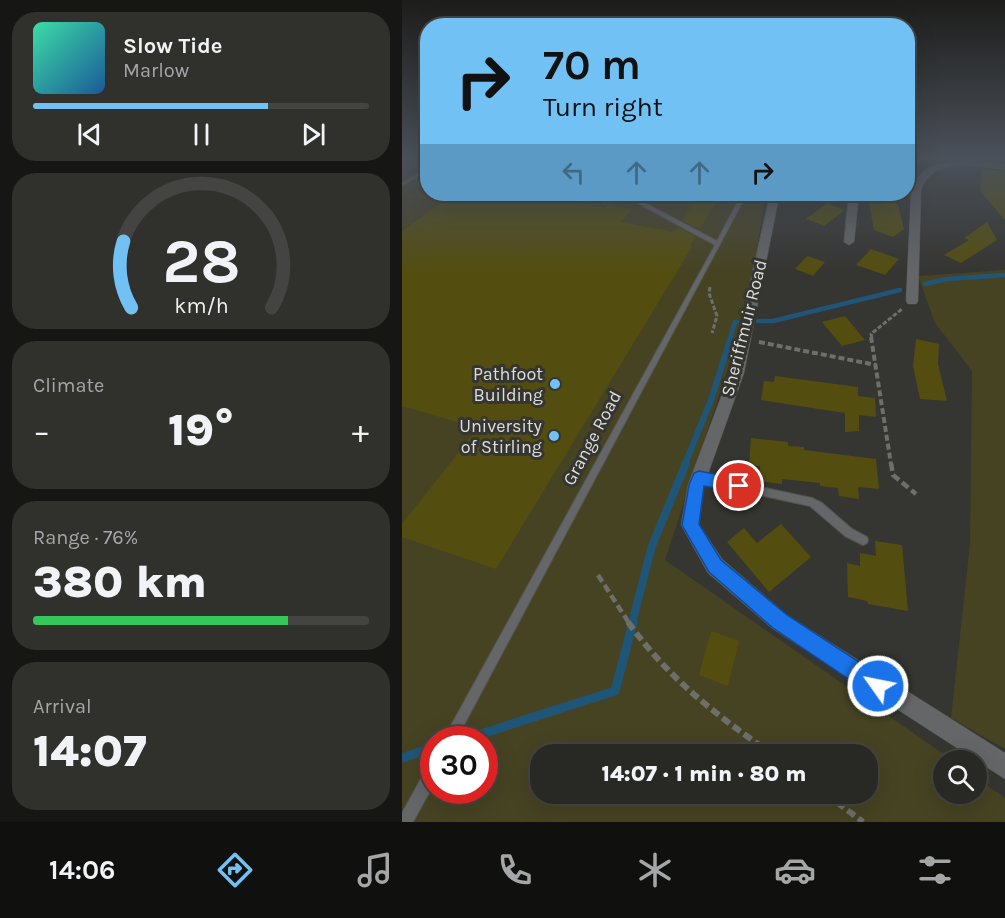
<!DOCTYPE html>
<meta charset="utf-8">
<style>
:root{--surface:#282825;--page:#30302d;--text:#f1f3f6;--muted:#a5a6a7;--line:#444442;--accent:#72c1f5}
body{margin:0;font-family:Karla,sans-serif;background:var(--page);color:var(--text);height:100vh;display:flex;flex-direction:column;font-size:22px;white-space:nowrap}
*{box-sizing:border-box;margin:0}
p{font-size:20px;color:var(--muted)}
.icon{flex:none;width:33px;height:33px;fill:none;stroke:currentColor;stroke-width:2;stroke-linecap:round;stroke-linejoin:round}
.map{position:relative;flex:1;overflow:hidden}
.drawer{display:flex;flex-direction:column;gap:12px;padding:12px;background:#161614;width:402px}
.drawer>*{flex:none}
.hud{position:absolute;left:18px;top:18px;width:495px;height:183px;border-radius:24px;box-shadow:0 6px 24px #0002,0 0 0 2px var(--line);background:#72c1f5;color:#111;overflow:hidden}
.fabs{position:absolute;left:531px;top:750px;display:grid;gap:12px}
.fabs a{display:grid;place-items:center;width:54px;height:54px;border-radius:50%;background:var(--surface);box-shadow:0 6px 24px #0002,0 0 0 2px var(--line);font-size:30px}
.speed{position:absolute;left:18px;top:726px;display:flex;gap:12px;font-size:30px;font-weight:700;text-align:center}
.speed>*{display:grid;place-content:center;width:78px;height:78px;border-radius:50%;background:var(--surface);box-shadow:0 6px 24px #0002,0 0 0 2px var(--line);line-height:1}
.speed .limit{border:9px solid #d22;background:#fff;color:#111}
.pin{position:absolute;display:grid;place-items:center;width:51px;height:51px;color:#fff;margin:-26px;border:3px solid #fff;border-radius:50%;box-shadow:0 2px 6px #0007}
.me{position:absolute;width:66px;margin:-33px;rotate:303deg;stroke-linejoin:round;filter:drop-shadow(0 0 4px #0008)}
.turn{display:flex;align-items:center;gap:21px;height:126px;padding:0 24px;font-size:27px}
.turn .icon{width:78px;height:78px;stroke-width:2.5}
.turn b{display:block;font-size:42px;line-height:51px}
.lanes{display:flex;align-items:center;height:57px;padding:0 24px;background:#0003;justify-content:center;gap:30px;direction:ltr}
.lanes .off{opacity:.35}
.big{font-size:45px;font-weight:800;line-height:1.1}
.drawer .widget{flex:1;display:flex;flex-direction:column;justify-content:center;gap:9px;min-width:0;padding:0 21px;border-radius:24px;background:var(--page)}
.drawer .dial{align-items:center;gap:0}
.dial svg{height:156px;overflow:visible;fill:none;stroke:var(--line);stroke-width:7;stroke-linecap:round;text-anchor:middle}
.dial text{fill:var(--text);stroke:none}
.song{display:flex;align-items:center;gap:18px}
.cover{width:72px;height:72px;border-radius:9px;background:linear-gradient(135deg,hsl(160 70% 55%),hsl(210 70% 35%))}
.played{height:6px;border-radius:3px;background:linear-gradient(90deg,var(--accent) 70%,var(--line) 70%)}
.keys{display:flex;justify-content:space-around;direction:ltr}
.heat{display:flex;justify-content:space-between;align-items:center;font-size:33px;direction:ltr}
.charge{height:9px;border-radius:4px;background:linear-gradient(90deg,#34c759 76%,var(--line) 0)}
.trip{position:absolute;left:128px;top:744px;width:348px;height:60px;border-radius:24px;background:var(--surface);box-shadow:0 6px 24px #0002,0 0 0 2px var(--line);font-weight:800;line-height:60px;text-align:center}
.tab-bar{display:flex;height:96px;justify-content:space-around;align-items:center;background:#10100f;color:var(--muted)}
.tab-bar .icon{width:42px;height:42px}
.tab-bar .current{color:var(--accent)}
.tab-bar b{font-size:27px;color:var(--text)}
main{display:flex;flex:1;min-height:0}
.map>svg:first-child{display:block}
.green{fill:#464323;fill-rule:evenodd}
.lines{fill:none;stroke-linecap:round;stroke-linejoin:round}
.stream-far3{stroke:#1f5678;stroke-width:4.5}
.stream-far2{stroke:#1f5678;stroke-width:6}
.stream-far1{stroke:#1f5678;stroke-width:8}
.stream{stroke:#1f5678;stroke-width:9}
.building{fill:#534e10}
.lane-casing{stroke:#535350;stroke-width:2}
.street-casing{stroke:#535350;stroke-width:1}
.path-far4{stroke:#6e6e6b;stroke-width:2;stroke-dasharray:4 1.5;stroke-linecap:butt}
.path-far3{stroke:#6e6e6b;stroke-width:3;stroke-dasharray:4.5 2;stroke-linecap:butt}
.path-far2{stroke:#6e6e6b;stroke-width:4;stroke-dasharray:6 3;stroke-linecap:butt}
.path-far1{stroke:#6e6e6b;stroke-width:4.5;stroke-dasharray:8 4;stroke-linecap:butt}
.path{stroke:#6e6e6b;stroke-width:6;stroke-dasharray:9 4.5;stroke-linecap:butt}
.lane{fill:#646667;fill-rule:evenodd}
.street{fill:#646667;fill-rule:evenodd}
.route{fill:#1a73e8;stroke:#114b97;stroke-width:1.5}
.poi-dot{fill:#72c1f5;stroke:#353531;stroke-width:2}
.labels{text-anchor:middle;stroke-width:6;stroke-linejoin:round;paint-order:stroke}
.street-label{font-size:18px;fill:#dededc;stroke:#353531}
.poi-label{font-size:18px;fill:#dededc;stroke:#353531;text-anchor:end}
</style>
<main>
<section class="drawer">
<div class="widget">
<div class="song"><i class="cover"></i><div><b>Slow Tide</b><p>Marlow</p></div></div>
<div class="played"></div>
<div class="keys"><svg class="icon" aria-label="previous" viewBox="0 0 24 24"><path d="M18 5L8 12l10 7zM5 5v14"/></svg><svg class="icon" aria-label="pause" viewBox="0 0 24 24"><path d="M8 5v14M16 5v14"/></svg><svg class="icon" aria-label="next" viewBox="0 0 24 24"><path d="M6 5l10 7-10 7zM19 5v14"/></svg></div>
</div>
<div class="widget dial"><svg viewBox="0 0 100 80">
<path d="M14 69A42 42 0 1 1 86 69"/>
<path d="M14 69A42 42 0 0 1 10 35" stroke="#72c1f5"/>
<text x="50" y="56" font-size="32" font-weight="700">28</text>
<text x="50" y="72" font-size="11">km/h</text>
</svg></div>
<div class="widget"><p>Climate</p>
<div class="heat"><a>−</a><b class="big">19°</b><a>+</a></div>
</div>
<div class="widget"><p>Range · 76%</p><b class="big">380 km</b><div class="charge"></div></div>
<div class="widget"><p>Arrival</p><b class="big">14:07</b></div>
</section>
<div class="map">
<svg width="603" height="822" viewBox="0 0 603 822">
<rect width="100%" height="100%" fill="#353531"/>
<path class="green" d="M0,157H25L26,194H364L344,313L263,560L550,760H542V794H574L575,778L603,798V822H0ZM32,740H82V790H32ZM138,754H465V794H138Z
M603,270V749L549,718L568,544L570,371L533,323L516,276Z"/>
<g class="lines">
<path class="stream-far3" d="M523,284L545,279L603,275
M356,321H371L498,290
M328,338L333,322H335"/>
<path class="stream-far2" d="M283,464L309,400L329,337"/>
<path class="stream-far1" d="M230,623L250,546L284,463"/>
<path class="stream" d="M79,734L213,691L231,622
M0,758L20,751"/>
</g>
<path class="building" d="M580,169L603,172V220L578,191Z
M52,194H157L151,199L203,208L206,205L230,209L219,222L272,232L275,227L293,237L288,246L290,247L94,569L0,537V524L76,428L0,406V231Z
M297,194L317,197L298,229L280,220Z
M477,194H491L494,204L496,205L502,229L491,237L472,230L467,203L479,204Z
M425,203L443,210L422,226L404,219Z
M585,222L595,240L559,263L542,255L567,240L562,238Z
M469,249L497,259L483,275L454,265Z
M405,256L423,262L411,276L393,269Z
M443,316L463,340L440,346L420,322Z
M514,339L537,344L536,364L545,401L518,399L511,366Z
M373,376L456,387V396L473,398L474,417L457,415V431L443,432V413L359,400L362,381L372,382Z
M349,438L386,442V446L402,447V450L474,459L477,489L456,487L457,499L437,496L436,488L418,486V483L380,479V484L357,481L358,466L347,465Z
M379,524L409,557L367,592L325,542L342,528L355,543Z
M473,541L500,545L506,611L466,604L465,601L446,597L445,563L458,566V553L474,556Z
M309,631L337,641L326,686L297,675Z"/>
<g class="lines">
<defs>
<path id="lane" d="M26,168V171L0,186V183Z
M215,194H221L204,203L199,202Z
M223,194H229L243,203L315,241L337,199L347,195L350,197L341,201L54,740H41L313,245L239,205Z
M297,474L410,498L420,503L450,529L465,537L466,540L465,543L461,545L443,536L408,506L297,482L294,481L292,478L294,475Z
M32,762V784L11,822H0V813L27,764Z"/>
<path id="street" d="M550,161L603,164V170C575,166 529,156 519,191L516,301L514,304H506L504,301L509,193H506V187L510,188C517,169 532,165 550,161Z
M368,194H403L398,197H377L342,373L302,485L297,524L320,559L385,615L603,753V779L371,629L306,573L279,525L286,485L328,373Z
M447,194H457L452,242L447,245L442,242Z"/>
</defs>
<use href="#lane" class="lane-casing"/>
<use href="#street" class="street-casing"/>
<path class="path-far4" d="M509,157L517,165"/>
<path class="path-far3" d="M308,287L307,293L315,316L310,333
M470,338L469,334L500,309"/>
<path class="path-far2" d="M469,337L489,464
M357,342L474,365"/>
<path class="path-far1" d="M489,463L491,475L514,494
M196,575L227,623"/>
<path class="path" d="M226,622C267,679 313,714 370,754
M424,794L461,822"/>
<use href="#lane" class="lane"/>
<use href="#street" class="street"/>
</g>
<linearGradient id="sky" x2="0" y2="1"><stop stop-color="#1d1d1b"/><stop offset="0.58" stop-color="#4b515a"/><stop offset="1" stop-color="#4b515a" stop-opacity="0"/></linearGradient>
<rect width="603" height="272" fill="url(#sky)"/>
<path class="route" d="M297,471L337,479L342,481L344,486L342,491L337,493L302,486L297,524L319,560L385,615L483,679L486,686L483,694L476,697L469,694L371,628L307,572L280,525L287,485L292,473Z"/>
<g class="poi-dot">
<circle cx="153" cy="384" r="6"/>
<circle cx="152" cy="436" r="6"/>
</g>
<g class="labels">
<g class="street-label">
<text transform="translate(342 328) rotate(-76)" y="6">Sheriffmuir Road</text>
<text transform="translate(190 438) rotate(-62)" y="6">Grange Road</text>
</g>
<g class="poi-label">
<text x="141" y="380">Pathfoot<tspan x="141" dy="21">Building</tspan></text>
<text x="140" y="432">University<tspan x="140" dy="21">of Stirling</tspan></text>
</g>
</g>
</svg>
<div class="fabs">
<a><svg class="icon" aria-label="search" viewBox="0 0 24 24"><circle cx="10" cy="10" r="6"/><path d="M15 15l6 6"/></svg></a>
</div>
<div class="speed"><div class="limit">30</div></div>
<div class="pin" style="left:337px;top:486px;background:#d93025"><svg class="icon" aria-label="arrive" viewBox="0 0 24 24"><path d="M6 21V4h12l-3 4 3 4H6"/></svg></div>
<svg class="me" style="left:476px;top:686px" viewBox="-20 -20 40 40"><circle r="17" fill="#1a73e8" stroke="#fff" stroke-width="3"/><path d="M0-11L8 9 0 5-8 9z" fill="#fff"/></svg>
<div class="trip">14:07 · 1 min · 80 m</div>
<div class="hud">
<div class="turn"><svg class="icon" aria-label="right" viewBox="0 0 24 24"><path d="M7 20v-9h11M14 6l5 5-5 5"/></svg><div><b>70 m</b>Turn right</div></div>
<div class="lanes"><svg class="icon off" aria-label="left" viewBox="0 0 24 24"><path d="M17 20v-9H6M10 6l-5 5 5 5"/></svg><svg class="icon off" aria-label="ahead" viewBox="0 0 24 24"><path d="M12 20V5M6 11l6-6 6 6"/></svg><svg class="icon off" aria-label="ahead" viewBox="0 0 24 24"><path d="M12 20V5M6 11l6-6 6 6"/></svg><svg class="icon" aria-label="right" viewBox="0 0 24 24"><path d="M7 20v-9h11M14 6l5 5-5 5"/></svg></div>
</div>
</div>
</main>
<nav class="tab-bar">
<b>14:06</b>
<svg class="icon current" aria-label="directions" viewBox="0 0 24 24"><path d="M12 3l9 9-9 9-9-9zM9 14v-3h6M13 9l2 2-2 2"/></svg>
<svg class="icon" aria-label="music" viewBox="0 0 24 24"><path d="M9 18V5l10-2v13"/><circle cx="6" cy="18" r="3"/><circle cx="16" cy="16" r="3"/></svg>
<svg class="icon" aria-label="phone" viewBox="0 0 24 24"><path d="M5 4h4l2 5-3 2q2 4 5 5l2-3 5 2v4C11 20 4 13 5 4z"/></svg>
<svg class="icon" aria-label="climate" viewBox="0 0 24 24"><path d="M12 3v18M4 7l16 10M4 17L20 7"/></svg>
<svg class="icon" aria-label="car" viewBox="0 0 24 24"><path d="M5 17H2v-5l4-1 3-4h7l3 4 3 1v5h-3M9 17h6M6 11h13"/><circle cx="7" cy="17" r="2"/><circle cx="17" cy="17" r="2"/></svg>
<svg class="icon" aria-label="filters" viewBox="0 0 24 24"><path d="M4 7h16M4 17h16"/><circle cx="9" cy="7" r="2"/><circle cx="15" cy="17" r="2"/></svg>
</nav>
